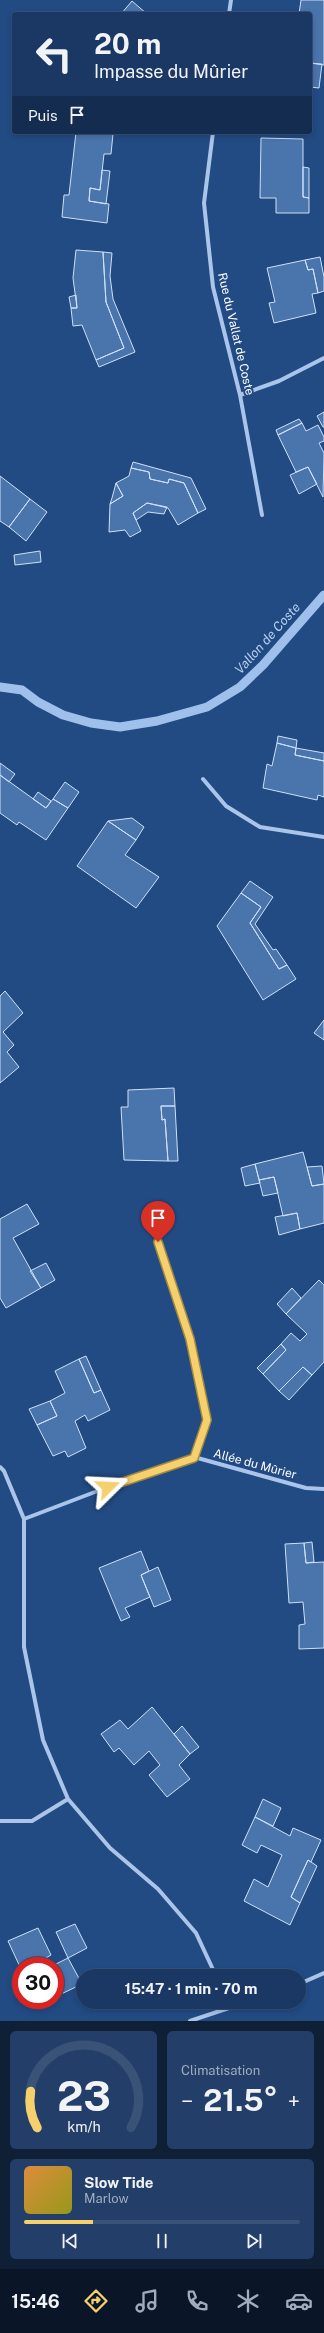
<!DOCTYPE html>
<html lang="fr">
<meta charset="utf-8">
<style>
:root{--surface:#1a3863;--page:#233f69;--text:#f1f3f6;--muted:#9facbe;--line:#385278;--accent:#f5d06c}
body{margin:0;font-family:"Public Sans",sans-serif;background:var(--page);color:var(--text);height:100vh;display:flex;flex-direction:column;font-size:15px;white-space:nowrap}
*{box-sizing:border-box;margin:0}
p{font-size:13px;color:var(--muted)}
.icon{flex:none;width:22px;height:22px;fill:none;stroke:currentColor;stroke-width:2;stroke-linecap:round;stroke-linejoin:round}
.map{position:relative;height:2021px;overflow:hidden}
.drawer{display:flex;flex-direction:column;gap:10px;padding:10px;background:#0e1f36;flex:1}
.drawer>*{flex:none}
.guide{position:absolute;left:12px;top:12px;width:300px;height:122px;border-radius:4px;box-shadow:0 2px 6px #0003,0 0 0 1px var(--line);background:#1a3863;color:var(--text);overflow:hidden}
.speed{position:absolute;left:12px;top:1957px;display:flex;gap:8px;font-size:20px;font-weight:700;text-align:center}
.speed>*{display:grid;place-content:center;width:52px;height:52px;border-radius:50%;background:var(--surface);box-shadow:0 2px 6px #0003,0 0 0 1px var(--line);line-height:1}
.speed .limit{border:6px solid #d22;background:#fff;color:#111}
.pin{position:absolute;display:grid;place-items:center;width:34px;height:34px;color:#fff;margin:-41px -17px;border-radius:50% 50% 50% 0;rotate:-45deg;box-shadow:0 0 4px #0007}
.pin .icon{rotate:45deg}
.me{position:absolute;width:44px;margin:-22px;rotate:69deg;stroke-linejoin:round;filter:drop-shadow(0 0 3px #0008)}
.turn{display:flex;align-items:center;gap:14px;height:84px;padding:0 16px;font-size:18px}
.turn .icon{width:52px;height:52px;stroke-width:2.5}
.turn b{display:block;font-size:28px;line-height:34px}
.then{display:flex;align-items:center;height:38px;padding:0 16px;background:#0003;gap:8px;font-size:15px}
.big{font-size:30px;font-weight:700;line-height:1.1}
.drawer .widget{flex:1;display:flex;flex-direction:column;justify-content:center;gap:6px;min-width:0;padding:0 14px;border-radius:6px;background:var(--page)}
.drawer .dial{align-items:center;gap:0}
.dial svg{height:104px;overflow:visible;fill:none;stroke:var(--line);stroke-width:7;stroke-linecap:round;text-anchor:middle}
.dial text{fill:var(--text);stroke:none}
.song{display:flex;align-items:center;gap:12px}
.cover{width:48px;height:48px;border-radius:6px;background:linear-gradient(135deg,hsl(30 70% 55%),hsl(60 70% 35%))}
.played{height:4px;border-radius:2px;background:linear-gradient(90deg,var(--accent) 25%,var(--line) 25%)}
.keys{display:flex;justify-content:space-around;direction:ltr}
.heat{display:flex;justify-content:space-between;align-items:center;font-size:22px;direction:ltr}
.drawer .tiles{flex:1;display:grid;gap:10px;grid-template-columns:1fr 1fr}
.widget:last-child{grid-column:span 2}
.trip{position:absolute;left:76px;top:1969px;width:230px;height:40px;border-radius:20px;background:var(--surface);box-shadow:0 2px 6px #0003,0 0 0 1px var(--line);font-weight:700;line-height:40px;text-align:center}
.tab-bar{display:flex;height:64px;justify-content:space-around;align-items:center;background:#0a1628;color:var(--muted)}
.tab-bar .icon{width:28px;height:28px}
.tab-bar .active{color:var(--accent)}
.tab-bar b{font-size:18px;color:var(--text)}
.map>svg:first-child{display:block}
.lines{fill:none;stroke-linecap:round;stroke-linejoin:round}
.stream{stroke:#9ec0ea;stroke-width:9}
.building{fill:#4a74ac;stroke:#cee0f7}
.street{stroke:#aac5e9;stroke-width:4}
.route-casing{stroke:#9f8746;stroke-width:10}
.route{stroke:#f5d06c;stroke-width:7}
.labels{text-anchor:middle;stroke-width:4;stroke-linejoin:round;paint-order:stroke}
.street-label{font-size:12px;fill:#fff;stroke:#224b84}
.water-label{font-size:13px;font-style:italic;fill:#b6cff0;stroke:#224b84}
</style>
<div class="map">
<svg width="324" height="2021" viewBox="0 0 324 2021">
<rect width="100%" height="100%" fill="#224b84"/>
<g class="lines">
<path class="stream" d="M0,687L22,690L38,702L63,715L91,723L120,727L157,721L207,707L240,687L263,665L324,595"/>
</g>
<path class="building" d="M301,0H324V65L310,63L312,22H310V14H299Z
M132,1L147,14H121Z
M310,63L322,64L319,88L310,87Z
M76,132L113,134L111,154H104L100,190L90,188L89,201L109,204L107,223L62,217L64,195H69Z
M261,138L303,139V197L309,198V213H276V198H260Z
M303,167L309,168V198L303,197Z
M102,170L110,171L106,204L89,201L90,188L100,190Z
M76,250L103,252L106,302L124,348L96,360L82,325L73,326L71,308H77L73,278Z
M103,252L112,253L110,276L113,299L135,352L99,367L96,360L124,348L106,302Z
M320,257L324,277V291L318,293L313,269L308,270L305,260Z
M305,260L308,270L313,269L318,293L312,294L316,313L274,323L269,303L275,302L267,268Z
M76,295L77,308H71L69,297Z
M324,412V427H323L317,416Z
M299,419L302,423L278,435L276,430Z
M302,423L306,431L318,425L324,437V441L319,443L324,453L323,497L308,467L296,472L278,435Z
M133,462L191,478L206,509L198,513L184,483L169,479L168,483L150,479L149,472L131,468Z
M308,467L317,484L299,494L290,475Z
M131,468L149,472L150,479L168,483L169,479L184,483L198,513L178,525L168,508L147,503L133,513L141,531L130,537L125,530L109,532L110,504L123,496L116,483L129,476Z
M0,476L30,499L9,527L0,521Z
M116,483L123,496L110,504L112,498Z
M30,499L47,512L26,541L9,527Z
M147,503L167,507L164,514L148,512L136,520L133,513Z
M40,551L41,562L15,565L14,555Z
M278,736L297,740L296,748L277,743Z
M277,743L296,748L295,755L324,761V797L318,795L317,800L263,788L267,764L272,766Z
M296,748L324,753V761L295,755Z
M0,763L15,774L9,782L0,775Z
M0,775L46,808L53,799L68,808L46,840L19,822L17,825L0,813Z
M65,782L79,792L68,808L53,799Z
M38,792L51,801L46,808L33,799Z
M132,818L144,827L136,840L108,821Z
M108,821L136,840L125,855L159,877L136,908L77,866Z
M250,881L273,897L255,924L273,950L276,949L287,965L279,969L250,923L261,907L241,893Z
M241,893L261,907L250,923L279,969L287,965L296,979L263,1000L217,926Z
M5,991L23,1013L3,1032L14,1045L7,1052L19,1067L0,1083V996Z
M324,1020V1040L314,1033Z
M174,1088L175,1106H161L162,1120L165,1119L168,1161L124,1160L121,1107H128V1090Z
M161,1106H175L178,1161H168L165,1119L162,1120Z
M303,1152L312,1186L324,1184V1223L300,1229L297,1213L283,1216L274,1177L259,1180L255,1164Z
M255,1164L260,1183L245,1186L241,1168Z
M322,1166L324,1184L312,1186L307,1167Z
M274,1177L278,1193L263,1196L259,1180Z
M27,1204L39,1224L13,1238L41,1288L6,1308L0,1298V1219Z
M297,1213L300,1229L279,1235L275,1217Z
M46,1263L55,1280L41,1288L30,1271Z
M319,1280L324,1285V1362L312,1375L303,1367L279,1391L263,1374L286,1350L281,1344L291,1333L300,1341L307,1334L286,1314Z
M292,1288L301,1298L286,1314L277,1304Z
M281,1344L286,1350L263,1374L257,1368Z
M86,1356L101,1390L94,1393L79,1359Z
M79,1359L94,1393L101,1390L110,1410L88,1421L85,1415L75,1421L86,1448L68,1457L65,1451L53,1456L37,1425L57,1416L50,1401L65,1393L55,1371Z
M303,1367L312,1375L289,1400L279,1391Z
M50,1401L57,1416L37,1425L29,1409Z
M312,1542L314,1562L306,1563L304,1543Z
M304,1543L306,1563L324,1562V1648L299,1649V1625L305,1624L303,1602L289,1603L285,1544Z
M141,1551L149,1571L141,1575L150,1597L125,1608L130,1617L121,1621L99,1568Z
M158,1567L171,1600L154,1607L141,1575Z
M152,1707L190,1754L179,1765L190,1779L167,1797L149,1775L160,1765L149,1751L134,1765L119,1748L114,1752L101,1734L120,1720L128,1729Z
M182,1726L199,1747L190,1754L174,1734Z
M263,1799L281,1808L273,1826L255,1817Z
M255,1817L290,1836L293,1828L321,1840L311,1862L308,1860L291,1897L300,1903L290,1925L244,1901L254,1879L268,1887L282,1855L261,1845L257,1853L242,1845Z
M308,1860L317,1866L300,1903L291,1897Z
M75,1924L87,1948L68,1958L56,1932Z
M38,1928L51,1955L44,1959L48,1966H21V1969L8,1941Z
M68,1958L82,1984L55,1997V1966H52Z"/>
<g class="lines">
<path class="street" d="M229,14L231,0
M213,132L204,203L213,287L240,395L262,515
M240,395L279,381L324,358
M203,779L226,806L260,827L324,837
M158,1242L190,1339L207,1420L194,1457
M0,1467L4,1471L24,1519V1647L43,1740L68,1799L110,1848L158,1889L196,1933L216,1976
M24,1519L150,1471L194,1457L306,1488L324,1489
M0,1821H32L68,1799
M299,1984L324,1973
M190,2021L247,2002"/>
</g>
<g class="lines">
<defs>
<path id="route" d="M108,1487L194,1458L207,1420L190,1339L158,1242"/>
</defs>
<use href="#route" class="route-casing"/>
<use href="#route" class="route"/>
</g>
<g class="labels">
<g class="street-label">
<text transform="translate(236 334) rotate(77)" y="4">Rue du Vallat de Coste</text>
<text transform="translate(255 1464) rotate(15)" y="4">Allée du Mûrier</text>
</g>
<g class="water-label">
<text transform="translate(267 638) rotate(-48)" y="5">Vallon de Coste</text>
</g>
</g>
</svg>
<div class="speed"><div class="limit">30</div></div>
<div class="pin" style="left:158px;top:1242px;background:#d93025"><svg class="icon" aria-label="arrive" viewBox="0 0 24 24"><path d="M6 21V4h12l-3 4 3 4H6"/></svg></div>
<svg class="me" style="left:108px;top:1487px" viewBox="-20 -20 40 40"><path d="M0-17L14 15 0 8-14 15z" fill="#f5d06c" stroke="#fff" stroke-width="4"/></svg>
<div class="trip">15:47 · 1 min · 70 m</div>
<div class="guide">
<div class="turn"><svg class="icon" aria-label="left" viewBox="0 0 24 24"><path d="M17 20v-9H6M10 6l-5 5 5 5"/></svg><div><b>20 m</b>Impasse du Mûrier</div></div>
<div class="then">Puis<svg class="icon" aria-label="arrive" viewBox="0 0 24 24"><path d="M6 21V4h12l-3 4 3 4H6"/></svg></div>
</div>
</div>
<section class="drawer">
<div class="tiles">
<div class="widget dial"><svg viewBox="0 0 100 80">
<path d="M14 69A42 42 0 1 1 86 69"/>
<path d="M14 69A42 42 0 0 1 9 41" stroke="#f5d06c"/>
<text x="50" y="56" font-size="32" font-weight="700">23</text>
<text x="50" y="72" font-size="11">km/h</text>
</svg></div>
<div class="widget"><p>Climatisation</p>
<div class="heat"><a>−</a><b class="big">21.5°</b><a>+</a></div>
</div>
<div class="widget">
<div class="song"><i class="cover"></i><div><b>Slow Tide</b><p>Marlow</p></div></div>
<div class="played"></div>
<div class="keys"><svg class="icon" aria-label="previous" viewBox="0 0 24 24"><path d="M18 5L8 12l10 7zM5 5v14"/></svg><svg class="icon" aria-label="pause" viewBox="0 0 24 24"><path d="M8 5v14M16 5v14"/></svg><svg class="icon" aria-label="next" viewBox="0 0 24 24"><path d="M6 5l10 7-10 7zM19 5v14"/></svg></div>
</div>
</div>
</section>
<nav class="tab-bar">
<b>15:46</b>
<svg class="icon active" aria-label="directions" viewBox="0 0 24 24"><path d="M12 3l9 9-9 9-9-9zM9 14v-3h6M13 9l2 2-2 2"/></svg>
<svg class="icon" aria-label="music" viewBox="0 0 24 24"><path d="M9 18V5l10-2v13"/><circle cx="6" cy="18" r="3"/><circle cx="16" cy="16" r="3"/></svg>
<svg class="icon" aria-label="phone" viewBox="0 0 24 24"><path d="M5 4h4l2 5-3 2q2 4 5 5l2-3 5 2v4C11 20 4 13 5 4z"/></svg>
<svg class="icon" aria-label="climate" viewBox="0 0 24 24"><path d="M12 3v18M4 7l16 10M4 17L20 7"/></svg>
<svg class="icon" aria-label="car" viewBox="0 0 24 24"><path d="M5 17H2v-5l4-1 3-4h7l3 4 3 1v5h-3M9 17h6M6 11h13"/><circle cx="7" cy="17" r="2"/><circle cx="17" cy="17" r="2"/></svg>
</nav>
